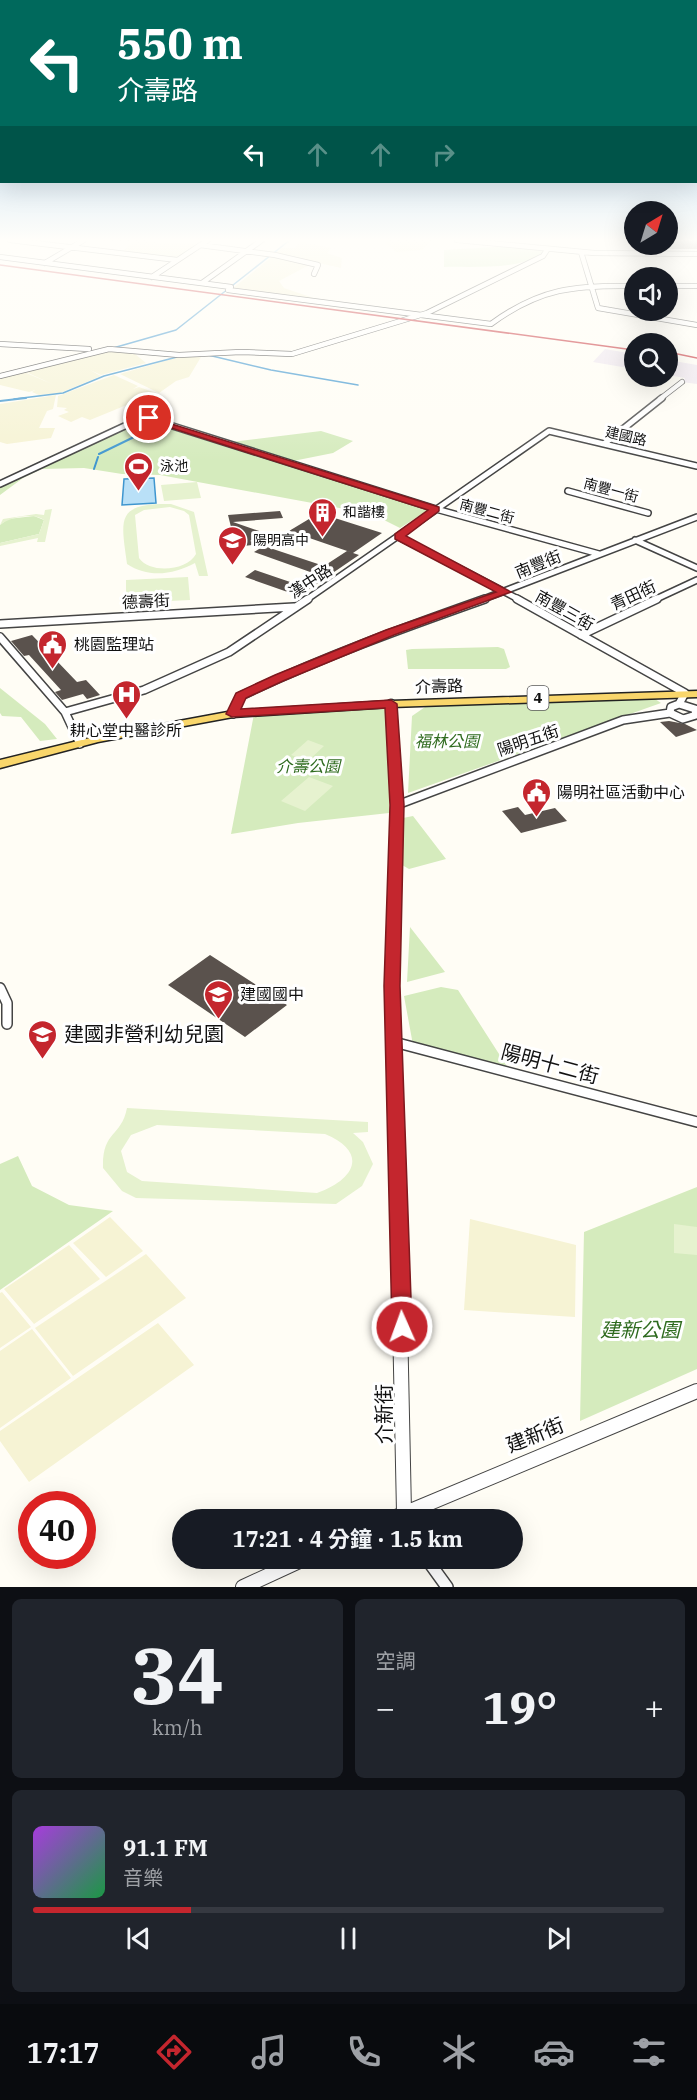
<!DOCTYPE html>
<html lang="zh-TW">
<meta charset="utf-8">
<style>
:root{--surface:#171b24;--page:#20242c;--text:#f1f3f6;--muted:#9ea1a6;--line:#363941;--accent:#c4262e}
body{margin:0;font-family:"IBM Plex Serif","Noto Sans TC",serif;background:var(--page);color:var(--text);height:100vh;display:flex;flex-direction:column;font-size:22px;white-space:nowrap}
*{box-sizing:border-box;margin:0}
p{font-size:20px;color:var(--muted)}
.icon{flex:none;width:33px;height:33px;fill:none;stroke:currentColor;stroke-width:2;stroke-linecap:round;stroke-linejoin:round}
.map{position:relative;height:1587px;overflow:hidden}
.details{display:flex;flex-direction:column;gap:12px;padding:12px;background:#0d0f14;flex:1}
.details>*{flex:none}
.hud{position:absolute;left:0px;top:0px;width:698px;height:183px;box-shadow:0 6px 24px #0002;background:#00695c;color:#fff;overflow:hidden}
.needle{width:39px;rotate:38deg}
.controls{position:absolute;left:624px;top:201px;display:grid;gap:12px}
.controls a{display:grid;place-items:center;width:54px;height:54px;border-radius:50%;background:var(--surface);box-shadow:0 6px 24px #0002;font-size:30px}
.speed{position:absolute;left:18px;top:1491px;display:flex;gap:12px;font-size:30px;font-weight:700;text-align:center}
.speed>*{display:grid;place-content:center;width:78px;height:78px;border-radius:50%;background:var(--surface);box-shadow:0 6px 24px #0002;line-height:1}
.speed .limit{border:9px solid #d22;background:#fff;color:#111}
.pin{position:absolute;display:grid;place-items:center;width:51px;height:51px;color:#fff;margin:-26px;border:3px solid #fff;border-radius:50%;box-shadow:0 2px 6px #0007}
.me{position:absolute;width:66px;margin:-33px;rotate:358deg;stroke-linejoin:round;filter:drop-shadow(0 0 4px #0008)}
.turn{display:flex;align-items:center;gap:21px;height:126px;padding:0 18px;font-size:27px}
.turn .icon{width:78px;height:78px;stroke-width:2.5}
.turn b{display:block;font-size:42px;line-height:51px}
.lanes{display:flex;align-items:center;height:57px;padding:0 18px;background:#0003;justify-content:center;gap:30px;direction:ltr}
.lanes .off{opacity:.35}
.big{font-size:45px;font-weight:700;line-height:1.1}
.details .widget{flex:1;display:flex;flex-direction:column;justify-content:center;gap:9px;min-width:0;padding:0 21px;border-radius:9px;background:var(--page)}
.details .dial{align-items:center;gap:0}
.dial b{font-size:78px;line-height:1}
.song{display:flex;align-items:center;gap:18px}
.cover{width:72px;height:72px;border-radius:9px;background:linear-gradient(135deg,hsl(280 70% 55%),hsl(140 70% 35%))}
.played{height:6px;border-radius:3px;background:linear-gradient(90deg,var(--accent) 25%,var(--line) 25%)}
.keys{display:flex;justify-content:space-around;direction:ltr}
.heat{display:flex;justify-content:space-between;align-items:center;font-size:33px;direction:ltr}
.details .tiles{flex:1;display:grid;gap:12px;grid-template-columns:1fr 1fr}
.widget:last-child{grid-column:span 2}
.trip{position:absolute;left:172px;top:1509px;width:351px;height:60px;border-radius:30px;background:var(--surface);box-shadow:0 6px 24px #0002;font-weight:700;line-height:60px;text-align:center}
.menu{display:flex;height:96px;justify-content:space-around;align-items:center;background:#090b0e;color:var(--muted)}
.menu .icon{width:42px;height:42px}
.menu .active{color:var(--accent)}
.menu b{font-size:27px;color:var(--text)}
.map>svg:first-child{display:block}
.industrial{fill:#eee6ef}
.farmland{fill:#f6f3d4}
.green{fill:#d5ebbd}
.pitch{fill:#e6f2cf;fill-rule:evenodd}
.water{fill:#b9e0f7;stroke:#3f96cf;stroke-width:1.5}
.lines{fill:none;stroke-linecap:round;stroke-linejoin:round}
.stream-far1{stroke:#3f96cf;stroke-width:1.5}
.stream{stroke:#3f96cf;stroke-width:2}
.building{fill:#5a524d}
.minor-far4-casing{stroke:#444;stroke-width:6}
.minor-far3-casing{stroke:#444;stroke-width:8}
.minor-far2-casing{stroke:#444;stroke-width:10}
.minor-far1-casing{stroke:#444;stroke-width:12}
.minor-casing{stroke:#444;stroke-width:14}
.tertiary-far2-casing{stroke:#444;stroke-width:11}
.tertiary-far1-casing{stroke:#444;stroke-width:14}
.tertiary-casing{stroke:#444;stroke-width:16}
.primary-casing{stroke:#222;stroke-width:3}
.minor-far4{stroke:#fff;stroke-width:4.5}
.minor-far3{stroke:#fff;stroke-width:5}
.minor-far2{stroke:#fff;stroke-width:7}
.minor-far1{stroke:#fff;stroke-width:9}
.minor{stroke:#fff;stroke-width:11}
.tertiary-far2{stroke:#fff;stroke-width:8}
.tertiary-far1{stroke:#fff;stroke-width:10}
.tertiary{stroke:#fff;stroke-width:14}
.primary{fill:#f9d66b;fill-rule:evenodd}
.rail{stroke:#c4262e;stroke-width:1.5}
.route{fill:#c4262e;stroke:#7f191e;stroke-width:1.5}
.labels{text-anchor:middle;stroke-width:6;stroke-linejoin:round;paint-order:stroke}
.far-street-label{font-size:14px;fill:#111;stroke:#fff}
.far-poi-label{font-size:14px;fill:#111;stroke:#fff;text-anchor:start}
.shield{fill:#fff;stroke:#585858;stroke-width:1.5}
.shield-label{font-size:15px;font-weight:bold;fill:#111}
.street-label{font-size:16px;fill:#111;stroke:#fff}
.poi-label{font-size:16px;fill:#111;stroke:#fff;text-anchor:start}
.park-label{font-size:16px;font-style:italic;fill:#2f6b1f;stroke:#fff}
.near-poi-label{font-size:20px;fill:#111;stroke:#fff;text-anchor:start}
.near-street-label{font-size:20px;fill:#111;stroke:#fff}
.near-park-label{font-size:20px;font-style:italic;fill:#2f6b1f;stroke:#fff}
</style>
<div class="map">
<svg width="697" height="1587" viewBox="0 0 697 1587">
<rect width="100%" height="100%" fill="#fffdf5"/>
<path class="industrial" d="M605,349L634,354V369L593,362Z
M668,360L697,365V384L682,382L685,378L668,375Z"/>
<path class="farmland" d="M94,240H148L157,243H201L177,259L122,252L133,242Z
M383,240H432L422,250L396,252Z
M301,242L331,248L327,253L342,258L341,268L275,253L282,248H294Z
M273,256L311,264L279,281L284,288L322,301L232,289Z
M112,351L135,354L146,363L101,375L90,370L101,376L60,393L39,395L32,392L35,390L29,392L0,385V378L24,372L52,384L26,372Z
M178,357H201L189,377L176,381L159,393L120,374Z
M114,375L138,386L133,389L139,387L156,393L90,420L82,417L71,422L58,416L69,412L64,410L67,408L57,407L58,396Z
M56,395L53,409L47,411L39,428H55L51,438L7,444L0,442V404Z
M110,1217L143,1251L106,1277L73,1243Z
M470,1219L576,1245L575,1317L464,1310Z
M69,1245L100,1279L34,1324L4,1289Z
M146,1254L186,1298L73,1376L35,1328Z
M2,1292L31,1327L0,1348V1293Z
M158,1323L194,1365L29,1482L0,1441V1431Z
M32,1329L71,1378L0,1428V1351Z"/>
<path class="green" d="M511,246L545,250C528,271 470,266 444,267V250Z
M145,420L430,509L400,528L372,514L160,475L122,474L84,468L42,469L23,478L0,495V486Z
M321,431L353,441L333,453L288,462L231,442Z
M34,516L44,520L39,534L0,543V525L8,519Z
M498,647L504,649L510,667L506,669H408L406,650L412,649Z
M0,688L45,724L57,739L40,741L21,717L2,716L0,713Z
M649,695L661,703L408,793L412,716L428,705Z
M394,706L389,813L298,823L231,834L254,714Z
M413,816L446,859L409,869L402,865L403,818Z
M410,927L445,972L407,982Z
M441,987L458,990L508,1068L413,1045L404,996Z
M18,1156L32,1186L69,1205L113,1211L0,1290V1164Z
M697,1187V1369L580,1421L584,1232Z"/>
<path class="pitch" d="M197,482L201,498L164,501L161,485Z
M171,504L194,512L208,576H199L195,563C173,575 148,578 127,564C121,519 115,503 171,504ZM170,507L184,511L189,515L196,554C187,571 150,574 139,558L135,515L144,510Z
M52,509L45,542H37L38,538L0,546V543L39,534L44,520C34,512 9,517 0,525L3,519L36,514L44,515L45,510Z
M188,577L190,600L126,603V580Z
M308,740L324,746L308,761L291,755Z
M309,777L333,786L305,811L281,801Z
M127,1108L368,1122V1132L353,1133L363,1142L373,1164L362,1186L336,1204L136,1198L122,1191L103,1168C102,1130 121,1138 127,1108ZM157,1125L325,1134C369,1152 355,1180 317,1193L142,1181L127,1172L121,1151L131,1135Z
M674,1224L697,1227V1255L674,1253Z"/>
<path class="water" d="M154,478L156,503L122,505L124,479Z"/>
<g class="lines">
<path class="stream-far1" d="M113,348L176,330L290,240
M208,355L271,370L358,385
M14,399L63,393L104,376L177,357"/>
<path class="stream" d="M0,401L26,398
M99,454L134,437
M94,469L98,457"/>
</g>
<path class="building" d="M668,240H697V249H648L658,244H668Z
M280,511L283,518L233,522L265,533L250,541L260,544L236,547L228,515Z
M319,513L382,533L353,553L289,531Z
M264,546L324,566L347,551L359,555L299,596L245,577L255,570L296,584L313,573L254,552Z
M32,635L77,682L86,680L100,695L87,699L83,694L62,700L55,692L61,690L29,655L24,656L11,641Z
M669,721L685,724L697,730L676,737L660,722Z
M518,807L525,815L555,808L567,821L521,833L502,811Z
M210,955L287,1005L245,1037L168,985Z"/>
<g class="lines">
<defs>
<path id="minor-far4" d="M10,240L177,260
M457,240L594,253L697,254
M200,245L275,255L318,265L314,274
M581,252L598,308L697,325
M0,257L231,287
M45,263L84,240
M152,277L208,240
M202,283L262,240
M668,286H697
M228,290L491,324C540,288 575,285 634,286
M0,344L89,349
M0,376L109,349L179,355L241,352L292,354L427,313L543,256L547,250
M660,399L682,382"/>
<path id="minor-far3" d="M604,444L662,398
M0,484L144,417L436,509L599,554
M568,491L648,513
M399,537L520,600
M635,540L697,568
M306,600L549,431L697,466
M481,600L697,517
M654,600L697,580"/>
<path id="minor-far2" d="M517,599L685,693L679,704
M0,624L294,607
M581,635L657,599
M0,637L65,712L80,744
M679,704L695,709L696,715L683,719L670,713L671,707Z
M65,712L144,690L229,652L308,599
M233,714L241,696C320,658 403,628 485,599
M397,805L623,720L670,713"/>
<path id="minor-far1" d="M0,988L7,1003V1024
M394,1042L697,1122"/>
<path id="minor" d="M426,1558L447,1587"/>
<path id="tertiary-far2" d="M391,704L397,805L396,855"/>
<path id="tertiary-far1" d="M396,854L392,986L397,1178"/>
<path id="tertiary" d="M397,1177L404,1512
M389,1520L697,1391
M243,1587L306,1558"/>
<path id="primary" d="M697,691V697L391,707L233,717L98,742L0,768V760L98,736L233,711L391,701Z"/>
</defs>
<use href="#minor-far4" class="minor-far4-casing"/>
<use href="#minor-far3" class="minor-far3-casing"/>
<use href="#minor-far2" class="minor-far2-casing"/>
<use href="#minor-far1" class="minor-far1-casing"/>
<use href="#minor" class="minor-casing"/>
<use href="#tertiary-far2" class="tertiary-far2-casing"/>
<use href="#tertiary-far1" class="tertiary-far1-casing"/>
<use href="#tertiary" class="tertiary-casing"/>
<use href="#primary" class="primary-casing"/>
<use href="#minor-far4" class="minor-far4"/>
<use href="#minor-far3" class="minor-far3"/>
<use href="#minor-far2" class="minor-far2"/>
<use href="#minor-far1" class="minor-far1"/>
<use href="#minor" class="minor"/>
<use href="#tertiary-far2" class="tertiary-far2"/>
<use href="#tertiary-far1" class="tertiary-far1"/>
<use href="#tertiary" class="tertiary"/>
<use href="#primary" class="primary"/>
<path class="rail" d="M0,265L634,350
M668,352L697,358"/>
</g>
<linearGradient id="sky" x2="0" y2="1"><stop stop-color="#95c6ee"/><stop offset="0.52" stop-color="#fffefa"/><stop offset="1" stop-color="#fffefa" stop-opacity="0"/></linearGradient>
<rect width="697" height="462" fill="url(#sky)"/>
<path class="route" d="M146,416L439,507V511L406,536L511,592L394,635L283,681L246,698L241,709L391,700L397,704L404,805L400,986L412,1327L409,1333L402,1336L395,1333L392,1327L384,986L390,805L385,708L232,717L226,714L236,693L275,675L386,630L496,592L395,539V534L428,510L146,420Z"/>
<defs>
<symbol id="stadium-pin" viewBox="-11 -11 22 30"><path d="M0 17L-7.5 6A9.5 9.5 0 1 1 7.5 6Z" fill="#c4262e" stroke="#fff"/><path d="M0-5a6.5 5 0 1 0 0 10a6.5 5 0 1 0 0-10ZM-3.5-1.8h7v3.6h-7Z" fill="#fff"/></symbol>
<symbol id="building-pin" viewBox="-11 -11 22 30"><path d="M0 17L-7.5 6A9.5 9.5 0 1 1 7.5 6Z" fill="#c4262e" stroke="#fff"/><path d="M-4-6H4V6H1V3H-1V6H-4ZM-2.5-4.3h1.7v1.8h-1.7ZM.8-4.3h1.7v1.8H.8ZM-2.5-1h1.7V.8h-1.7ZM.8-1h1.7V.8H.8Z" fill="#fff"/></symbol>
<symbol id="school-pin" viewBox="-11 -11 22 30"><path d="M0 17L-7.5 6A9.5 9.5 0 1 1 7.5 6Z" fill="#c4262e" stroke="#fff"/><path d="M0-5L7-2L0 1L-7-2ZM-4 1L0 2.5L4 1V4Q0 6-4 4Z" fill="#fff"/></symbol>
<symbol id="civic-pin" viewBox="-11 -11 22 30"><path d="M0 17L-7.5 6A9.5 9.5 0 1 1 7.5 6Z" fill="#c4262e" stroke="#fff"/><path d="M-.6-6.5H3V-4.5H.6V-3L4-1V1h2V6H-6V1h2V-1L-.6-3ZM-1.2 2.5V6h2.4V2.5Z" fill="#fff"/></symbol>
<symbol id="hospital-pin" viewBox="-11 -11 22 30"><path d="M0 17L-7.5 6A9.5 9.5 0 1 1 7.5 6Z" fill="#c4262e" stroke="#fff"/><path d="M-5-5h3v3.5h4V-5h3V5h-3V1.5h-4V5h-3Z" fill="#fff"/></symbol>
</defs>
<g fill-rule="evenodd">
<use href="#stadium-pin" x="122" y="450" width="33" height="45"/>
<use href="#building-pin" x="306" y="496" width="33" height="45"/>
<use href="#school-pin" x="216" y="524" width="33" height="45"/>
<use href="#civic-pin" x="36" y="628" width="33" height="45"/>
<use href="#hospital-pin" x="110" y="678" width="33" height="45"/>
<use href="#civic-pin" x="520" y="776" width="33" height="45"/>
<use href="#school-pin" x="202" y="978" width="33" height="45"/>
<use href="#school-pin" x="26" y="1018" width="33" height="45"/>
</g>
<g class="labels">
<g class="far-street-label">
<text transform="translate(626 436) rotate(13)" y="5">建國路</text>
<text transform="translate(611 490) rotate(15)" y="5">南豐一街</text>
<text transform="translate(487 511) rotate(15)" y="5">南豐二街</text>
</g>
<g class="far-poi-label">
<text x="160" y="471">泳池</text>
<text x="343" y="517">和諧樓</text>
<text x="253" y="545">陽明高中</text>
</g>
<rect class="shield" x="527.5" y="686" width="21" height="24" rx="4.5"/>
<g class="shield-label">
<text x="538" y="703">4</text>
</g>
<g class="street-label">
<text transform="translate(538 564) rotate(-22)" y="6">南豐街</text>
<text transform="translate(310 581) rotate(-33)" y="6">漢中路</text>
<text transform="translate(633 595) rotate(-25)" y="6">青田街</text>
<text transform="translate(146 601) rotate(-3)" y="6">德壽街</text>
<text transform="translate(565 610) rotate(29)" y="6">南豐三街</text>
<text transform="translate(439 686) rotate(-2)" y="6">介壽路</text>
<text transform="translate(528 740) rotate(-19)" y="6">陽明五街</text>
</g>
<g class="poi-label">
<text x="74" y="650">桃園監理站</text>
<text x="126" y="736" text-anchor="middle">耕心堂中醫診所</text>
<text x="557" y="798">陽明社區活動中心</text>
<text x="240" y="1000">建國國中</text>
</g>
<g class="park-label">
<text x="447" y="747">福林公園</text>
<text x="308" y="772">介壽公園</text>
</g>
<g class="near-poi-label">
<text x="64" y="1041">建國非營利幼兒園</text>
</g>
<g class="near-street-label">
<text transform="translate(550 1064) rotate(15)" y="7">陽明十二街</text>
<text transform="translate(384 1414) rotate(-90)" y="7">介新街</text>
<text transform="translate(535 1435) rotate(-22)" y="7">建新街</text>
</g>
<g class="near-park-label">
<text x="640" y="1337">建新公園</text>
</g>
</g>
</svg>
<div class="controls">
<a><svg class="needle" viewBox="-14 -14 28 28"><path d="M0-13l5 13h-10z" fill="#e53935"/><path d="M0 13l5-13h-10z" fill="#9ea1a6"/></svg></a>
<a><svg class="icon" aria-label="sound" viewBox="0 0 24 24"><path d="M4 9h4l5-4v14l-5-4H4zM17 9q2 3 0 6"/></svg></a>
<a><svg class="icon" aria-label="search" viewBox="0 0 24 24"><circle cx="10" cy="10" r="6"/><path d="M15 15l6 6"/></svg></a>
</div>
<div class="speed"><div class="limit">40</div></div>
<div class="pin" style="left:149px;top:418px;background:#d93025"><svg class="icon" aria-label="arrive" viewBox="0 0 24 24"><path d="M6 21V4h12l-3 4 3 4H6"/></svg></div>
<svg class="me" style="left:402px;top:1327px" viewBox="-20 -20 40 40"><circle r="17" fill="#c4262e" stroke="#fff" stroke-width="3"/><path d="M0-11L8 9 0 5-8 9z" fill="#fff"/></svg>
<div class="trip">17:21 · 4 分鐘 · 1.5 km</div>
<div class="hud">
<div class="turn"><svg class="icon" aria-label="left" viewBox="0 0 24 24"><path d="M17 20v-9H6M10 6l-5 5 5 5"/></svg><div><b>550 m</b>介壽路</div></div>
<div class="lanes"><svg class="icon" aria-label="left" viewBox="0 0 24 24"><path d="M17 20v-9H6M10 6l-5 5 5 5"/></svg><svg class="icon off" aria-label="ahead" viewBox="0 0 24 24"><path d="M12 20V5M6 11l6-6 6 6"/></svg><svg class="icon off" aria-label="ahead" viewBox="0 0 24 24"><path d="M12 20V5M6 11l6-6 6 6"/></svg><svg class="icon off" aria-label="right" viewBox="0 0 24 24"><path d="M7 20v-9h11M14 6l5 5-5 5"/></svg></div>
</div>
</div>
<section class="details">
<div class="tiles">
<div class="widget dial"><b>34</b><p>km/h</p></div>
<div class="widget"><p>空調</p>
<div class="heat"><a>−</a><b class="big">19°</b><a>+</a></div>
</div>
<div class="widget">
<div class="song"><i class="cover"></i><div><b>91.1 FM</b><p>音樂</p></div></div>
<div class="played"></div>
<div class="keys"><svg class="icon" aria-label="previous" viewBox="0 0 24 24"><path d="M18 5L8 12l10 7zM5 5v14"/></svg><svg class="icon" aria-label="pause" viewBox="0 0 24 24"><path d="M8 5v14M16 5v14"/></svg><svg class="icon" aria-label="next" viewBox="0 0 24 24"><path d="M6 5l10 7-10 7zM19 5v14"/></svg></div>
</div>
</div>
</section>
<nav class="menu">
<b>17:17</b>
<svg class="icon active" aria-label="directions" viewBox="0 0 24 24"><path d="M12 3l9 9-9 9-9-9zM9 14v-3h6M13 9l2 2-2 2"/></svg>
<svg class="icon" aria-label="music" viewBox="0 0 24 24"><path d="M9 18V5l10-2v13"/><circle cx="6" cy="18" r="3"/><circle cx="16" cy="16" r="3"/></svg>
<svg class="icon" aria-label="phone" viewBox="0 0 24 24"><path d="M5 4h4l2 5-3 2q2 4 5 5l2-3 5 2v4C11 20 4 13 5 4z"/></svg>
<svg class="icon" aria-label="climate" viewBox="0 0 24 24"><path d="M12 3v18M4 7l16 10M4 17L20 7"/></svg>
<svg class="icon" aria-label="car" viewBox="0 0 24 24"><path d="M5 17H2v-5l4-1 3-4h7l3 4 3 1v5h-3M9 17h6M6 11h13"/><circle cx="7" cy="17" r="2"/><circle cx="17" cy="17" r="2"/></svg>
<svg class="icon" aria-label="filters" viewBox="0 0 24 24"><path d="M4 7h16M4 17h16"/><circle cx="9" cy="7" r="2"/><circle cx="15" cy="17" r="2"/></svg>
</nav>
